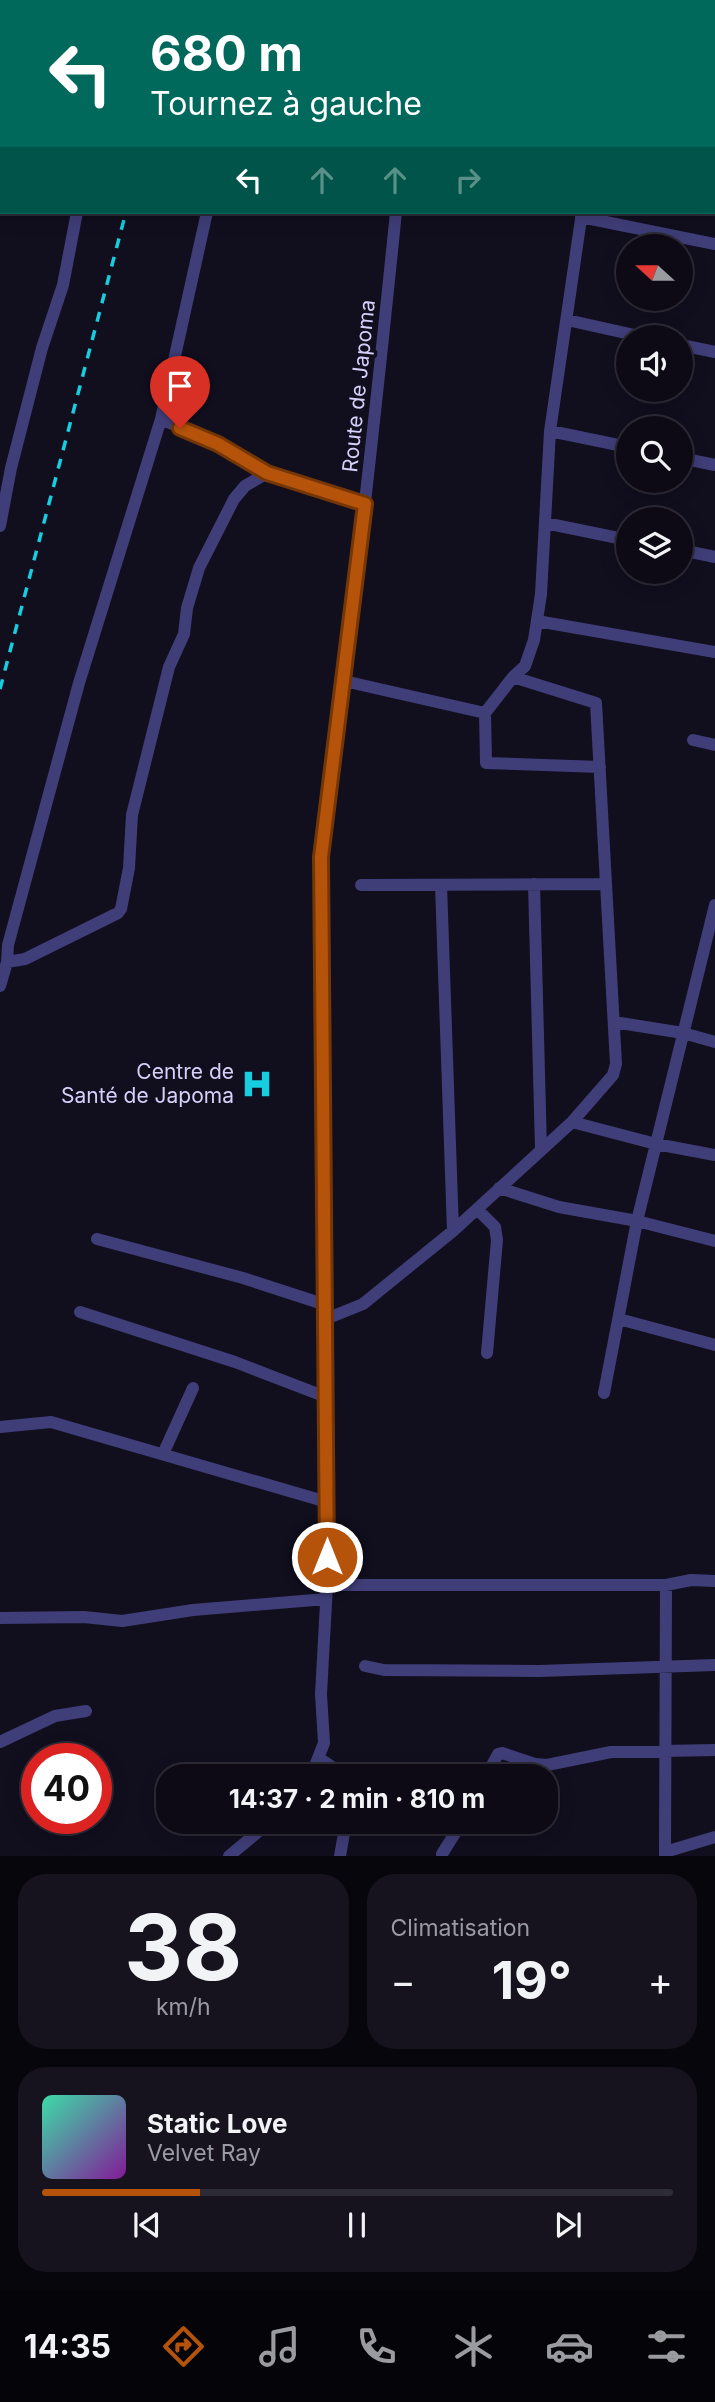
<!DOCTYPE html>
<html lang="fr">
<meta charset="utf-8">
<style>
:root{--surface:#0d0a16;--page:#16131f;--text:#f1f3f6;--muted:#9a9aa1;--line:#2d2b35;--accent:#b45309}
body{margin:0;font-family:Inter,sans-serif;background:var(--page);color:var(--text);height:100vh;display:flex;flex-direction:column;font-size:26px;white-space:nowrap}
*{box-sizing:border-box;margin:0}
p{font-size:23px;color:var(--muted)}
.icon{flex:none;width:38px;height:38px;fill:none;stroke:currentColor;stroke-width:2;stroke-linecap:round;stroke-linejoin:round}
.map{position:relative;height:1856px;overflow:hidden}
.drawer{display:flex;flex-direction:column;gap:18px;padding:18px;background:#07060c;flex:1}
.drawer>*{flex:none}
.banner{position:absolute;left:0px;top:0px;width:716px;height:214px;box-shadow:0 4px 18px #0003,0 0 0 2px var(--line);background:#00695c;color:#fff;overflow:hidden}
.needle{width:46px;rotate:291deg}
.controls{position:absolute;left:616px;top:234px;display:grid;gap:14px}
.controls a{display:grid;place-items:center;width:77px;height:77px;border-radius:50%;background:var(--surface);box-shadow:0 4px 18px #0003,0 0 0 2px var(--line);font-size:35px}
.speed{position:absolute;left:21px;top:1743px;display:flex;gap:14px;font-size:35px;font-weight:700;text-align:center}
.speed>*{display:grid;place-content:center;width:91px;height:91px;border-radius:50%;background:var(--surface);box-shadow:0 4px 18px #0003,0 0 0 2px var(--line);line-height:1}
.speed .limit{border:10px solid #d22;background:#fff;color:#111}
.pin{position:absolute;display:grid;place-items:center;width:60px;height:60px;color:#fff;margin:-72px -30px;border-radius:50% 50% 50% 0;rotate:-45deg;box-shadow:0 0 7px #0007}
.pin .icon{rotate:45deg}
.me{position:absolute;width:77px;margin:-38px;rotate:0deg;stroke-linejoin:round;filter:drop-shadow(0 0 5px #0008)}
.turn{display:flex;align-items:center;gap:24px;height:147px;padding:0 35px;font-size:32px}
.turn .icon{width:91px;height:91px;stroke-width:2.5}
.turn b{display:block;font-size:49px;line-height:60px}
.lanes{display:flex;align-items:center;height:66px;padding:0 35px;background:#0003;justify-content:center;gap:35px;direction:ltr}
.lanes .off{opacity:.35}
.big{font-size:52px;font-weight:700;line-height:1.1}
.drawer .tile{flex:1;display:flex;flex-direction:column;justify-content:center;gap:10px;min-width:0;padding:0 24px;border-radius:28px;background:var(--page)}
.drawer .dial{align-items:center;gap:0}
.dial b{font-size:91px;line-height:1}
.song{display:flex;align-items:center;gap:21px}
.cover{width:84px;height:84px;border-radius:10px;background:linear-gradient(135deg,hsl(160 70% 55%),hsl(290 70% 35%))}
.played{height:7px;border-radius:4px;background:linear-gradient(90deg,var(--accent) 25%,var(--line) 25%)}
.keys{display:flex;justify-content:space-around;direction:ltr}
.heat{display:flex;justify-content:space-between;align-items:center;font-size:38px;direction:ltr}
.drawer .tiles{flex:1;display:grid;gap:18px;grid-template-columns:1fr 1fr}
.tile:last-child{grid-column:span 2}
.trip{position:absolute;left:156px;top:1764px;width:402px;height:70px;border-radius:28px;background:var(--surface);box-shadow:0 4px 18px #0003,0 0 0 2px var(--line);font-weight:700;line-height:70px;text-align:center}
.menu{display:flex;height:112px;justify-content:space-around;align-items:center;background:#050409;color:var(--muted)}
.menu .icon{width:49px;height:49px}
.menu .on{color:var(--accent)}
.menu b{font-size:32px;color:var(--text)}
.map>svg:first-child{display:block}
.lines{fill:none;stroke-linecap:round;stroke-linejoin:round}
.minor{stroke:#403e79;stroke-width:12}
.rail{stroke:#17cde0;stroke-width:3.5;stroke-dasharray:10 9;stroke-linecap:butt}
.route-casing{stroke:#753606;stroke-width:18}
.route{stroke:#b45309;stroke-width:12}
.labels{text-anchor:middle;stroke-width:7;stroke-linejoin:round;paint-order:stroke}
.street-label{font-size:21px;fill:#d5d0fa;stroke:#110e1e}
.poi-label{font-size:21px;fill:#d5d0fa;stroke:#110e1e;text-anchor:end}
</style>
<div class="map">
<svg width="715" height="1856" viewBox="0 0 715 1856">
<rect width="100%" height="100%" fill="#110e1e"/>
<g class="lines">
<path class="minor" d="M400,0V2
M129,2L130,0
M254,2V0
M615,2L616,0
M0,91H2
M714,178H715
M582,212L550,431L541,594L534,640L525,666L513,677L485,713L486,763L600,767
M581,217L715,244
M567,320L648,338
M681,345L715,352
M161,419L218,444L267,473L365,504
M550,431L628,447
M681,458L715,465
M545,523L628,540
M0,526L11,468L42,348L63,285L77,212
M681,550L715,557
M537,621L715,652
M344,681L485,713
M693,740L715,745
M534,884L541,1149
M361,885L606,884
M441,885L453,1231
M7,962L25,959L118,913L121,909L129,868L132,815L169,667L184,634L187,608L199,568L234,499L245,486L267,473
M0,986L7,962L8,945L79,683L161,419L207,212
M614,1022L683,1033L715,1042
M572,1122L656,1144L715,1155
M499,1188L559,1207L637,1221L715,1241
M477,1209L495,1227L497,1240L487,1353
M97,1239L243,1278L326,1305
M80,1312L235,1362L326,1397
M326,1319L363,1304L453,1231L572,1122L613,1075L616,1064L596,703L513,677
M619,1319L715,1345
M604,1393L637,1221L715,905
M0,1427L51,1422L327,1502
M163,1454L193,1388
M327,1585H666L691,1580L715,1581
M0,1618L84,1617L122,1621L193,1610L326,1599
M365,1666L384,1670L539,1671L715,1665
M0,1742L55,1716L86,1711
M319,1758L345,1776
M311,1776L324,1743L321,1694L327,1585L321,857C326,790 339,723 347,656C365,508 381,360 396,212
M486,1776L498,1754L502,1753L535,1764L547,1765L611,1752L715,1750
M665,1852L715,1837
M442,1854L462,1822
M229,1856L270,1822
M340,1856L346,1822
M665,1856L666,1585"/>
<path class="rail" d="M181,2L182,0
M0,689L126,212"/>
</g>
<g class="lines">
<defs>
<path id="route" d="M180,428L218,444L267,473L365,504L321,857L327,1557"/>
</defs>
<use href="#route" class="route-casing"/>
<use href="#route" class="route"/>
</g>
<defs>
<symbol id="hospital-bare" viewBox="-9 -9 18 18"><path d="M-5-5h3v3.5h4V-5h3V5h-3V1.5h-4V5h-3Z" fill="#17cde0" stroke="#110e1e" stroke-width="2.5" paint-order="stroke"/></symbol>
</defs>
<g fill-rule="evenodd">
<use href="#hospital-bare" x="235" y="1062" width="44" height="44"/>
</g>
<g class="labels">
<g class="street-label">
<text transform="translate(359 386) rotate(-84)" y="7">Route de Japoma</text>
</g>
<g class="poi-label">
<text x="234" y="1079">Centre de<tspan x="234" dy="24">Santé de Japoma</tspan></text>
</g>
</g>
</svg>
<div class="controls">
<a><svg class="needle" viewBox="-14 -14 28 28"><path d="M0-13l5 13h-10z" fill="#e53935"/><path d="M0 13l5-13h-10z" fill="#9a9aa1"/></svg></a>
<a><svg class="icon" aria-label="sound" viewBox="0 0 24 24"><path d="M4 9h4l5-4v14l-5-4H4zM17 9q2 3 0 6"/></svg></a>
<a><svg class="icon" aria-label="search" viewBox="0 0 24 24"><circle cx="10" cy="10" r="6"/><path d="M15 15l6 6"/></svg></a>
<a><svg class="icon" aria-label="layers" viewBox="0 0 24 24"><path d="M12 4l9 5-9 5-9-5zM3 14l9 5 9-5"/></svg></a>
</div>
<div class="speed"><div class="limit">40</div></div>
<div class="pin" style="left:180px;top:428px;background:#d93025"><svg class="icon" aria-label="arrive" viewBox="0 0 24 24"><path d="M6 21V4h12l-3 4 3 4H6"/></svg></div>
<svg class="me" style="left:327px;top:1557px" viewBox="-20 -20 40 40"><circle r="17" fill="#b45309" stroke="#fff" stroke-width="3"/><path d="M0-11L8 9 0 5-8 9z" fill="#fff"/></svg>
<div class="trip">14:37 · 2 min · 810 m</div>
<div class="banner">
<div class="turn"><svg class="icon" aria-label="left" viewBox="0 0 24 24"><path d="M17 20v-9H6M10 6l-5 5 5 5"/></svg><div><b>680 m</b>Tournez à gauche</div></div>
<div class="lanes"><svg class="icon" aria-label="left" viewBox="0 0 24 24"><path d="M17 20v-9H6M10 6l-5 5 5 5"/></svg><svg class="icon off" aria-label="ahead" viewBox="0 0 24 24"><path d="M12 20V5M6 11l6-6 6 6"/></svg><svg class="icon off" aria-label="ahead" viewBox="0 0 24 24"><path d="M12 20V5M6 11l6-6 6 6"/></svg><svg class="icon off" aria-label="right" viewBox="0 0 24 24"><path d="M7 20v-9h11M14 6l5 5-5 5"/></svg></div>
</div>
</div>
<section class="drawer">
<div class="tiles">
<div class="tile dial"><b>38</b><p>km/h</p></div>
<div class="tile"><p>Climatisation</p>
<div class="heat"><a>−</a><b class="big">19°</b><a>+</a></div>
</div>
<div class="tile">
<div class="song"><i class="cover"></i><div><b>Static Love</b><p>Velvet Ray</p></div></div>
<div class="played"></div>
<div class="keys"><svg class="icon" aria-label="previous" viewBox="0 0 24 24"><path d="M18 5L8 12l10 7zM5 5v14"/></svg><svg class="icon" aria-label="pause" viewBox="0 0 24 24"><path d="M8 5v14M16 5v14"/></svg><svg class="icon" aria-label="next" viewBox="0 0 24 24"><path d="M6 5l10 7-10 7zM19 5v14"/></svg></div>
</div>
</div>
</section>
<nav class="menu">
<b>14:35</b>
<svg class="icon on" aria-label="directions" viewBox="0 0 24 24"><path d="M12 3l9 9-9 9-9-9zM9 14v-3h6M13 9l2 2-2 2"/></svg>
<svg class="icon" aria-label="music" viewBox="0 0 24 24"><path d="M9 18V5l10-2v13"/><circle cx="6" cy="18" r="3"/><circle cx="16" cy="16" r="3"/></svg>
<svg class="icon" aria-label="phone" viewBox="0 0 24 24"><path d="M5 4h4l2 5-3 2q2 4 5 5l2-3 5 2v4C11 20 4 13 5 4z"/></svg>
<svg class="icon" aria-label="climate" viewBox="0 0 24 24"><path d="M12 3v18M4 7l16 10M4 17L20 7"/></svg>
<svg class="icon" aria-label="car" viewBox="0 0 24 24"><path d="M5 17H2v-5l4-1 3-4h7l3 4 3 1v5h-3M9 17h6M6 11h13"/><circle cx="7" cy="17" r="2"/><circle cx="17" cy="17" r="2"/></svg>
<svg class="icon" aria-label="filters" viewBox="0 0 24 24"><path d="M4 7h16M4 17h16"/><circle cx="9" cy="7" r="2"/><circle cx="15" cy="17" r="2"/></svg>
</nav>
